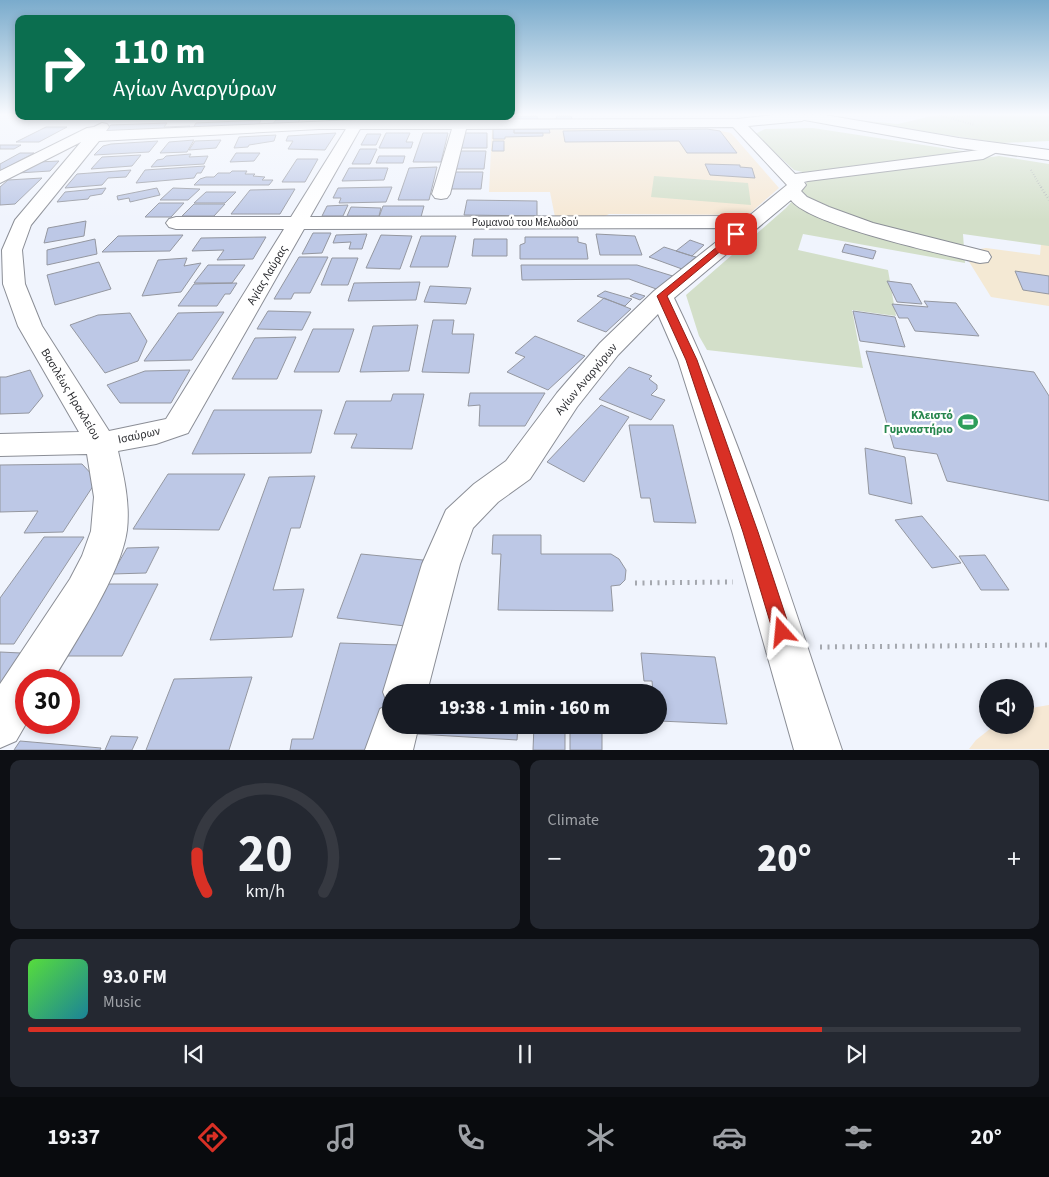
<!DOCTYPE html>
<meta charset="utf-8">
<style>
:root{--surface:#171b24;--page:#242831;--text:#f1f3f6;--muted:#9ea1a6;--line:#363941;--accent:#d93025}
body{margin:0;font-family:"Source Sans 3",sans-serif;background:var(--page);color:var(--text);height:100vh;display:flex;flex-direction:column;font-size:19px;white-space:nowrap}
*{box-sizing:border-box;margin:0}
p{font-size:16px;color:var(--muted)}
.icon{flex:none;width:28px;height:28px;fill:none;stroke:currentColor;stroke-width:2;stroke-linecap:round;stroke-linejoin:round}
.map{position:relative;height:750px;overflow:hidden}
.drawer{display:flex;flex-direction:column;gap:10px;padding:10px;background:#0d0f14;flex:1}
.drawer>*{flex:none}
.hud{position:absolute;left:15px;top:15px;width:500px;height:105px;border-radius:10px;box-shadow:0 2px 8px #0003;background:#0b6e4f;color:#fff;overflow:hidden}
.buttons{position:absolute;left:979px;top:679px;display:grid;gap:10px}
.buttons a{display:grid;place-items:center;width:55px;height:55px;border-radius:50%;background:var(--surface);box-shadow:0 2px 8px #0003;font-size:25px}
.speed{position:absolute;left:15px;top:669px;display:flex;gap:10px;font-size:25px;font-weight:700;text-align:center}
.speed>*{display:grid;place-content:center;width:65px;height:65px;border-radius:50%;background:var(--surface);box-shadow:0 2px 8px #0003;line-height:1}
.speed .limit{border:8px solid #d22;background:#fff;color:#111}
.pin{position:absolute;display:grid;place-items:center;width:42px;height:42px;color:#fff;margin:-21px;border-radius:10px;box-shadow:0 2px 8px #0006}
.me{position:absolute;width:55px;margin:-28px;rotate:342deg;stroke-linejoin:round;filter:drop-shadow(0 0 4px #0008)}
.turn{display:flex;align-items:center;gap:18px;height:105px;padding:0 15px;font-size:22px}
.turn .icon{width:65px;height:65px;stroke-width:2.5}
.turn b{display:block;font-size:35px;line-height:42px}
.big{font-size:38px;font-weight:800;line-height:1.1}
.drawer .card{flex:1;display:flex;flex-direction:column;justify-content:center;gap:8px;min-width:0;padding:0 18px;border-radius:10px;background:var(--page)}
.drawer .dial{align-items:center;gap:0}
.dial svg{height:130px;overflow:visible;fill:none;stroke:var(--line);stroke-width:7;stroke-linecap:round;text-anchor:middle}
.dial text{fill:var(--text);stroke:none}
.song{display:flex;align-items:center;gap:15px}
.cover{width:60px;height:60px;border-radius:8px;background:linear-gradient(135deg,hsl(110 70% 55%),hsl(190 70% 35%))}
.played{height:5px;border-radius:2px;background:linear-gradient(90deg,var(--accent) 80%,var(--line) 80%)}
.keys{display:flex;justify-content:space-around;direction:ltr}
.heat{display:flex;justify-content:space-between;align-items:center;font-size:28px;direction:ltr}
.drawer .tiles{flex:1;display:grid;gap:10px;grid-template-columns:1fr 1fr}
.card:last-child{grid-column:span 2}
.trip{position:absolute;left:382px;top:684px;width:285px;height:50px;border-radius:25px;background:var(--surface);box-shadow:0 2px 8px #0003;font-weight:800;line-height:50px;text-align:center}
.tab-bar{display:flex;height:80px;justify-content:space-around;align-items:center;background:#090b0e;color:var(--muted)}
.tab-bar .icon{width:35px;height:35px}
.tab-bar .current{color:var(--accent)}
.tab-bar b{font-size:22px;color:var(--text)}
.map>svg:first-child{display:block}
.commercial{fill:#f4e9d4}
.education{fill:#f6e8d4}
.green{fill:#d3dfc9}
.building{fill:#bdc8e6;stroke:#9497a0}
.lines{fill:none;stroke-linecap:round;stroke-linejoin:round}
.minor-casing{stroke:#8b8e96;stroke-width:2}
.major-casing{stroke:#8b8e96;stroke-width:2}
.path-far2{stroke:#a5a8af;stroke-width:2;stroke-dasharray:0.5 2;stroke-linecap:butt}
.path-far1{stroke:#a5a8af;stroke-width:2.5;stroke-dasharray:0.5 2.5;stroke-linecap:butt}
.path{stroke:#a5a8af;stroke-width:5;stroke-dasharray:2 5.5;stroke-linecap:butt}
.minor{fill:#fff;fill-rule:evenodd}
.major{fill:#fff;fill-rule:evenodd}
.route{fill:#d93025;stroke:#8d1f18}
.labels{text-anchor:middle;stroke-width:4.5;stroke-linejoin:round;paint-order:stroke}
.far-street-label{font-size:11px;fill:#2e2f33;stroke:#fff}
.street-label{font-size:12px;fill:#2e2f33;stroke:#fff}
.leisure-label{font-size:12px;font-weight:bold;fill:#27864d;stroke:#fff;text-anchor:end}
</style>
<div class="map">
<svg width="1049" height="750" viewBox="0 0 1049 750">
<rect width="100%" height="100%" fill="#f0f4fd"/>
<path class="commercial" d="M1041,244L1049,245V306L991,297L963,252L986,248L1040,255Z"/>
<path class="education" d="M492,129H712L731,133L779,188L748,215L609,214L603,217H555L550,192H489Z
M1049,705V749H969L976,740L995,725H1025V709Z"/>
<path class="green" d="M936,115H1049V141L1001,143L827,117L898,124Z
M813,128L969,152L807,173L794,170L755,134L765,129Z
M999,156L1049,164V246L963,234L965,263L803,234L798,250L888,270L896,316L852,310L863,368L707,350L699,336L686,295L786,208L805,187L807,181Z
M654,176L748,183L751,205L651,197Z"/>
<path class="building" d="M128,116H186L125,118Z
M199,116H260L258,118H197Z
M268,116H326L324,118H266Z
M435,116H500V123L433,124Z
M537,116L538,123H500V117Z
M556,116H571L573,122L550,120L557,119Z
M425,117L424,123L327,124L331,118Z
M300,119L297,125H272L276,120Z
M261,120L258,126L192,130L196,123Z
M167,123L164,127L190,126L187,129L107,132L106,129L111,125Z
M46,127H67L39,142H16Z
M493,129H514V133H543V136L505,137V139H493Z
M514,129H549L550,133H514Z
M707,129L720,131L737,153H687L679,141L565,142L563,131Z
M336,133L325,150L288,149L293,141H286L288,136Z
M386,133H410L406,142H413L411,148H379Z
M423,133H448L441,162H413Z
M462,133H487V148H459Z
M367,134H381L376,145H361Z
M276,135L274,141L249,145L248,147L234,148L239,137Z
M194,140L187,152L160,153L169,142Z
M221,140L216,148L189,150L195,141Z
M158,141L149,152L94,155L103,146L111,144Z
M493,141H504V151H492Z
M0,145H21L14,149H0Z
M360,149H377L370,164H352Z
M457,151H486L484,169H453Z
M20,153H34L0,171V164Z
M236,153H260L254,161L230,162Z
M191,154L189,157L208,156L204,164L151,167L157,160L163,159L166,156Z
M141,155L132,166L91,169L102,157Z
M379,156H405L403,163H376Z
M297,159H318L305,182H282Z
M59,161L50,171L18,173L38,162Z
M705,164L740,165V167L752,168L755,178L710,175Z
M205,166L201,173H197L194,178L136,183L145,170Z
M437,167L429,200H398L409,168Z
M349,168H388L384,180L342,181Z
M131,170L126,177L108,178L102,185L65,188L77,174Z
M232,171H247L245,174H255L253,176L265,177L262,180H273L269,185H194L200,179L206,177H214L218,173H230Z
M453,172H483L481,189H449Z
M42,178L15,204L0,205V187L8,180Z
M392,187L386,202L339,203L341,198H333L338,188Z
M106,188L102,194L90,196L88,199L57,202L65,192Z
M157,188L160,195L130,202L129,198L118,200L117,196Z
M173,188L200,189L188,200H160Z
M295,189L280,214H231L250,190Z
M206,192H236L225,203H194Z
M467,200L537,201V216L464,215Z
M159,203H184L171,217H145Z
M194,204H225L214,216H182Z
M348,205L343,216H322L327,206Z
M383,206H424L421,217H379Z
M351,207L381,208L379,216H347Z
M86,221L84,236L44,243L48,228Z
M313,233H331L322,253L302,254Z
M367,234L362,249H349L351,242L333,243L336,235Z
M596,234L635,236L642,255H600Z
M183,235L170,251L102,252L118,236Z
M381,235L412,236L400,269L366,268Z
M421,236H456L448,267H410Z
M266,237L253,259L217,260L224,250L192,251L201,238Z
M525,237H578V242L586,244L588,259H520V245L525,243Z
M95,239L97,254L47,265V250Z
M474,239H507V256H472Z
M690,240L704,245L692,256L676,251Z
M845,244L876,251L873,259L842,252Z
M664,247L692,256L696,257L682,269L649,257Z
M299,257H328L310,293H294L291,299H274Z
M187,258L184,266L201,263L181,292L142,296L158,260Z
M332,258H358L348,285H321Z
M99,262L111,289L55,305L47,275Z
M208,265H245L232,283H194Z
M521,265H637L676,277L659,290L629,279L522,280Z
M1015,271L1049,276V294L1023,290Z
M887,281L911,284L922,304L897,302Z
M420,282L416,300L348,301L354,283Z
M237,283L230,294H225L217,306H178L194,284Z
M430,286L471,288L466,304L424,302Z
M605,291L632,299L625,306L597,296Z
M635,293L645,296L640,300L630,296Z
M604,298L631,309L606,332L577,321Z
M924,301L956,303L979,336L915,331L908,318H899L892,304L928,307Z
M268,311L311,312L302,330L257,329Z
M853,311L895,317L905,347L860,341Z
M224,312L192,360L144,361L178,313Z
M130,313L147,341L138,361L105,373L70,325L98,315Z
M433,320H454L452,334H474L469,373L422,372Z
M418,325L409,371L360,372L373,326Z
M313,329H354L339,372H294Z
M535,336L585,356L548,390L507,372L525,357L515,353Z
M296,337L277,379H232L255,338Z
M866,351L1034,372L1049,396V501L947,481L937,454L894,448Z
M629,367L652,376L649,379L657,385V389L651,395L665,400L651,420L599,399Z
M30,370L43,396L29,413L0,414V377H6Z
M190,370L171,403H120L107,385L145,371Z
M470,393H545L525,426H479L480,405L468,406Z
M393,394H424L412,449L351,448L357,434H334L346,401H391Z
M601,405L629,417L584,482L547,462Z
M214,410H322L311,453L192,454Z
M629,425H673L696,523L654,522L650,498H641Z
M865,448L905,457L912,504L869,494Z
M82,464L97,480L63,532L24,533L38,511L0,512V465Z
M168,474H245L219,530L133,529Z
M315,476L300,528H291L273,590L304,589L292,637L210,640L269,477Z
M922,516L961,563L932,568L895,520Z
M493,535H541V554H611L619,559L626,570L625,580L620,585L611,586L613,611L498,610L501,554H492Z
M44,537H84L14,644H0V598Z
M159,547L146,573L112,574L127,548Z
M361,554L423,560L405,626L337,618Z
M985,555L1009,590H981L959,556Z
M105,584H158L122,656H64Z
M340,643L400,645L378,750H290L292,739H313Z
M0,652L21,653L0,684Z
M641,653L715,657L727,724L659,721V692H653L652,681H644Z
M252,677L229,750H146L174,679Z
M537,686L566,689V692H536Z
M419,725H518L517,740L417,734Z
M534,725H565V750H533Z
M570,725H602V750H570Z
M111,736L138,737L132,750H105Z
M20,741L101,748L100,750H14Z"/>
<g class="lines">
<defs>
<path id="minor" d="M774,115H808L809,117L802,121L748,126L795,174L979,150L994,143L999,145L1002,148L999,151L983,159L808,181L804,182L806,185L801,191L807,197L829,207L873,223L988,252L991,257L988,262L980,263C946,255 808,225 791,200L674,298C744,442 790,598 842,750H794L732,531L678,360L658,314L618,355L577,407L530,479L498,502L473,528L460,564L427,692H391V725H419L413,750H365L380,709L388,705L383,692L422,564L446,510L474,484L506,461L557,393L600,343L654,291L734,228L304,229L188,433L156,444L118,451C124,477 130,503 127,530C121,575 76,640 53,680H26L27,722L16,741L0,748V684L70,579L82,556L91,531L94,497L87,454L0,456V434L79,432L18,326L3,284L2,250L15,220L81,142L0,183V171L87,128L94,127L102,123L107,124L109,127L106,131L356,120L737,119ZM733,127L787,185L749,216L310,217L360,129H452L432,194L435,198L441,199L447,198L450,194L466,129ZM319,129H346L291,217H176L169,219L166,223L169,227L176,229H284L166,419L109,431L42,326L25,284L22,250L31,225L99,141Z"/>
<path id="major" d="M792,115H825L959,138L1049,150V160L959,148L799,119Z"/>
</defs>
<use href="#minor" class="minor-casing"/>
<use href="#major" class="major-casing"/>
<path class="path-far2" d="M939,115L975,125
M952,117L986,115
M1031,170L1042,189"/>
<path class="path-far1" d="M1041,187L1049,200"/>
<path class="path" d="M635,583L733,582
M820,647L1049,645"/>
<use href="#minor" class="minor"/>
<use href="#major" class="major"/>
</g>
<linearGradient id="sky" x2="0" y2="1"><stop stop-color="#7aabcc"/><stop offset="0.52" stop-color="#f8fafe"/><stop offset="1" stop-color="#f8fafe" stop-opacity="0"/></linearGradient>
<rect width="1049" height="220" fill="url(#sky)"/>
<path class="route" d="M734,233L741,234L667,296L697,360L758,532L791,632L788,637L782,640L776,637L773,632L743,532L686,360L657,296Z"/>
<defs>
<symbol id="stadium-bare" viewBox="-9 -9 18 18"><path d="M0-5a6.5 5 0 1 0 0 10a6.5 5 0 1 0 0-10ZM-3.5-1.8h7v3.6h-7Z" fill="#2e9e5b" stroke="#fff" stroke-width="2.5" paint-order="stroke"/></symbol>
</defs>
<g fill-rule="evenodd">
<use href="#stadium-bare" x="954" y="408" width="28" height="28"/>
</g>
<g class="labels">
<g class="far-street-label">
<text x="525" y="226">Ρωμανού του Μελωδού</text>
</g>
<g class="street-label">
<text transform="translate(267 275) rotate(-59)" y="4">Αγίας Λαύρας</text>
<text transform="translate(586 379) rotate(-50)" y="4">Αγίων Αναργύρων</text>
<text transform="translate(71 394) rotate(59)" y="4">Βασιλέως Ηρακλείου</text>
<text transform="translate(139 435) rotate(-12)" y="4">Ισαύρων</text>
</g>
<g class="leisure-label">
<text x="953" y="419">Κλειστό<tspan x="953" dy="14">Γυμναστήριο</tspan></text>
</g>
</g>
</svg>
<div class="buttons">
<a><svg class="icon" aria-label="sound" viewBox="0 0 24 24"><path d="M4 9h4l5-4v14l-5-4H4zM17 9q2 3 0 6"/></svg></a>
</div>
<div class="speed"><div class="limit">30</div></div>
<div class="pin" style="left:736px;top:234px;background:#d93025"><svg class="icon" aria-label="arrive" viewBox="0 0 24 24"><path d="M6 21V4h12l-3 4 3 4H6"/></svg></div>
<svg class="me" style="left:782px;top:632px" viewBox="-20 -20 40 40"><path d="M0-17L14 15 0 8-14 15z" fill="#d93025" stroke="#fff" stroke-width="4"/></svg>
<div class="trip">19:38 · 1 min · 160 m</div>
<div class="hud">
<div class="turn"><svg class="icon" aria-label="right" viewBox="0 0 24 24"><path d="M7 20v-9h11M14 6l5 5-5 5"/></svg><div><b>110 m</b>Αγίων Αναργύρων</div></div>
</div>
</div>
<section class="drawer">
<div class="tiles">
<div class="card dial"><svg viewBox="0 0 100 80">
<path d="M14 69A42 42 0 1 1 86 69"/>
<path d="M14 69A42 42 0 0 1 8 45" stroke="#d93025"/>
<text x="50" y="56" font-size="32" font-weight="700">20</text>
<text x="50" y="72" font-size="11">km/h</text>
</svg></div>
<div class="card"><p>Climate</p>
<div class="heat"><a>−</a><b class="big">20°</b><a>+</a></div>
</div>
<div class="card">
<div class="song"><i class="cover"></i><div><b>93.0 FM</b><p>Music</p></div></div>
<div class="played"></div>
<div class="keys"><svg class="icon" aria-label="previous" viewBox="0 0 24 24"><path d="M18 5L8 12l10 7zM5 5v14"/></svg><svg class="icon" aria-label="pause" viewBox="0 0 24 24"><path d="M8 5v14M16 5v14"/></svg><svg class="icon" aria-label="next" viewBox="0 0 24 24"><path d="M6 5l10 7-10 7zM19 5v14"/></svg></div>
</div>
</div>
</section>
<nav class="tab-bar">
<b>19:37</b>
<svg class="icon current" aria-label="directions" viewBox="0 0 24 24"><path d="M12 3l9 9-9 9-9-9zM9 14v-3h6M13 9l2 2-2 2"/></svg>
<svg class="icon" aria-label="music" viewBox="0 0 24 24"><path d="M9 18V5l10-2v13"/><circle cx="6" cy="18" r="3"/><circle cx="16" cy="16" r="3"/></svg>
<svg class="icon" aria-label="phone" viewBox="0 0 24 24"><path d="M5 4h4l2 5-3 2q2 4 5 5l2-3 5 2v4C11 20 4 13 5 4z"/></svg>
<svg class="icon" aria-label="climate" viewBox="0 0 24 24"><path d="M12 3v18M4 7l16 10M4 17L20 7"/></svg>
<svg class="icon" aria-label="car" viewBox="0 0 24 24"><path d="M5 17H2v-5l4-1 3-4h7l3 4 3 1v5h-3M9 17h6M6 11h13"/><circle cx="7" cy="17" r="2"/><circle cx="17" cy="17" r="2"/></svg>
<svg class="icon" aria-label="filters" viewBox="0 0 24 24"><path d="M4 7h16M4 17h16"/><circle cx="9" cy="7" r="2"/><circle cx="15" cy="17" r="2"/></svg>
<b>20°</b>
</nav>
